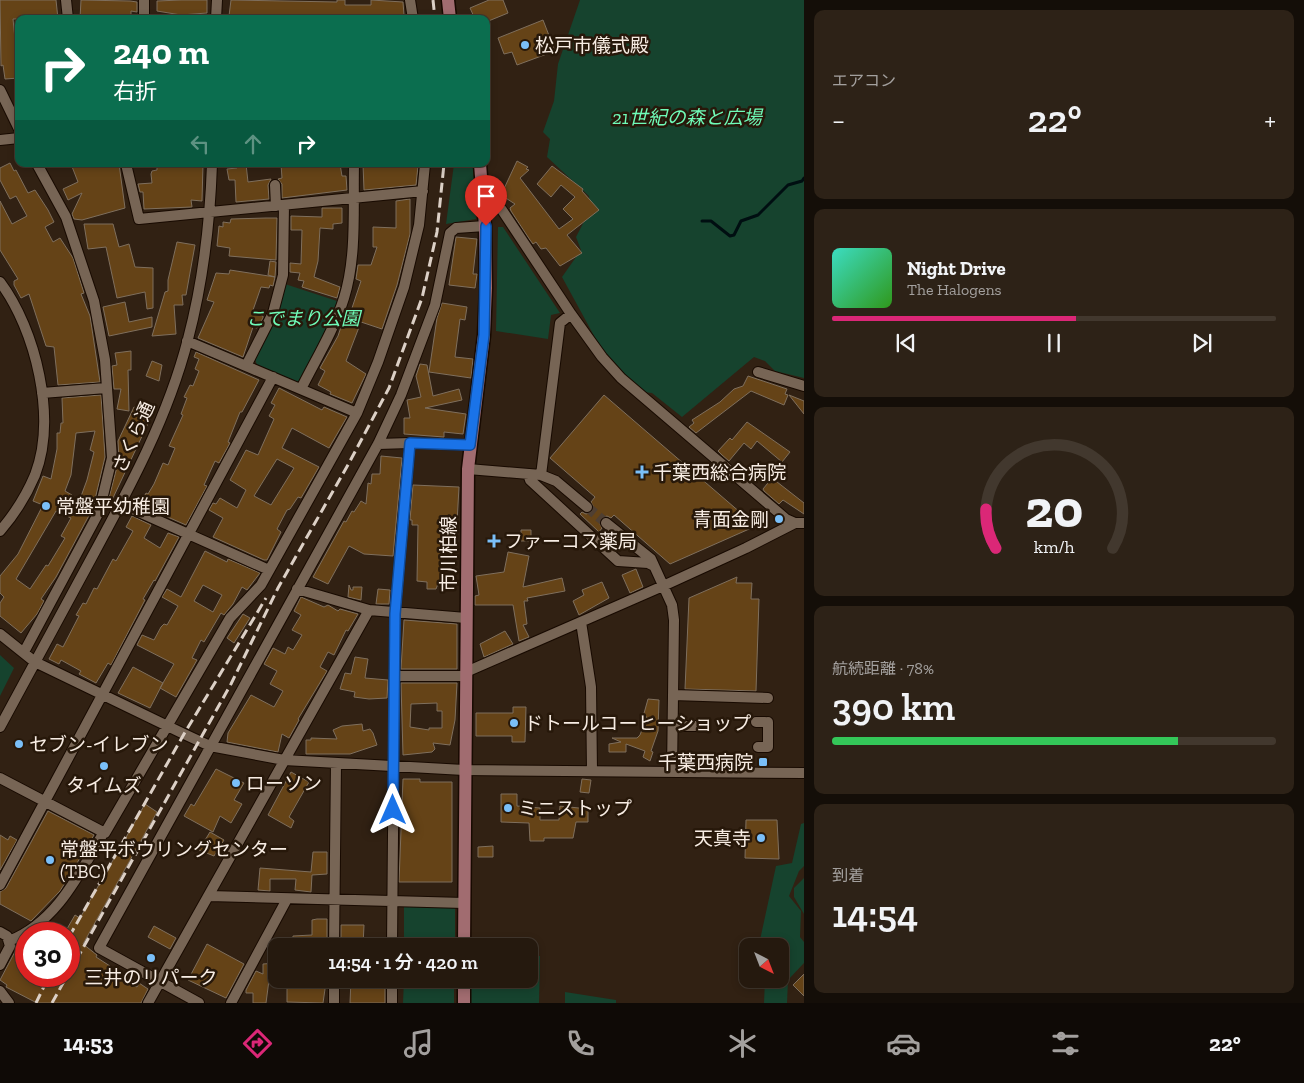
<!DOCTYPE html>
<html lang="ja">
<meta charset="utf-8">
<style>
:root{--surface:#25190e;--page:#2d2217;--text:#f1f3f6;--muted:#a3a09e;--line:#42382e;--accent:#db2777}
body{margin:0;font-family:"Zilla Slab","Noto Sans JP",serif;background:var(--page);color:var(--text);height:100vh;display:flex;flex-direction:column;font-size:19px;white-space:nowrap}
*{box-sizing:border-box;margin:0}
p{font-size:16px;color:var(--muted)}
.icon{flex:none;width:28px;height:28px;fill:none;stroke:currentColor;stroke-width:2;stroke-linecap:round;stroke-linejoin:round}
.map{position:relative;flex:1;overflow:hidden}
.drawer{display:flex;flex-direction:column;gap:10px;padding:10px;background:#140e08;width:500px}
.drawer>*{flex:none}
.hud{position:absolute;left:15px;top:15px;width:475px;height:152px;border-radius:10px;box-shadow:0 2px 8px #0003,0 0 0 1px var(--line);background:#0b6e4f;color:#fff;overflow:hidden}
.needle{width:32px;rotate:138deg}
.buttons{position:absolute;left:739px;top:938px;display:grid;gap:10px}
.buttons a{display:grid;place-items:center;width:50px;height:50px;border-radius:10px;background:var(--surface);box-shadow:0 2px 8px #0003,0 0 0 1px var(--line);font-size:25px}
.speed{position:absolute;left:15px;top:922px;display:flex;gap:10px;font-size:25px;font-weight:700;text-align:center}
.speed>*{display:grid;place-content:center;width:65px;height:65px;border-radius:50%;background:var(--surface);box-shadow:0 2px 8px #0003,0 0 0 1px var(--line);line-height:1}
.speed .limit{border:8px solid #d22;background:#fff;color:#111}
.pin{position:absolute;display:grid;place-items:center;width:42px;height:42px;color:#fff;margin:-51px -21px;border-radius:50% 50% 50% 0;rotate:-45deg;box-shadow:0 0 5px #0007}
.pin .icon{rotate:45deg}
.me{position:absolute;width:55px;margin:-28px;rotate:0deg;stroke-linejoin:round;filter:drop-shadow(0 0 4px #0008)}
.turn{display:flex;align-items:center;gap:18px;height:105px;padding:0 15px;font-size:22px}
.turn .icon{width:65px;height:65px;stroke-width:2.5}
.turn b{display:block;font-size:35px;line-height:42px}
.lanes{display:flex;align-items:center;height:48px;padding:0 15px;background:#0003;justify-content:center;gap:25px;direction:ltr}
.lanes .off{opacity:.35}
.big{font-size:38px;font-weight:600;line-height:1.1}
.drawer .tile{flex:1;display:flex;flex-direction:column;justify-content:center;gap:8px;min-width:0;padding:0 18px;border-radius:10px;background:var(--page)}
.drawer .dial{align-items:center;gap:0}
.dial svg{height:130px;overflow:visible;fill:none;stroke:var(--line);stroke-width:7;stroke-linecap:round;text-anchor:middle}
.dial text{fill:var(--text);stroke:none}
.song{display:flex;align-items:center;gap:15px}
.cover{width:60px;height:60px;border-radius:8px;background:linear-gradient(135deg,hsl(170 70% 55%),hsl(110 70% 35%))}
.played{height:5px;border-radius:2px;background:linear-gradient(90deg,var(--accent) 55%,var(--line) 55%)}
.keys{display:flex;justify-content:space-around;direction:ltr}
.heat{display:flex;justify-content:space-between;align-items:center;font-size:28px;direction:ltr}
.charge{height:8px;border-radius:4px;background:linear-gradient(90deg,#34c759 78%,var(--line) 0)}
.trip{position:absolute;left:268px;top:938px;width:270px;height:50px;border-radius:10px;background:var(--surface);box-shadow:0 2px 8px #0003,0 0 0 1px var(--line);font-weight:600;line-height:50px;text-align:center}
.menu{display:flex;height:80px;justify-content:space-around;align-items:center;background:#0f0a06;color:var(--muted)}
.menu .icon{width:35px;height:35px}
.menu .on{color:var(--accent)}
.menu b{font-size:22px;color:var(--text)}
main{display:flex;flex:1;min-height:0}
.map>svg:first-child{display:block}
.green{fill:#16432e}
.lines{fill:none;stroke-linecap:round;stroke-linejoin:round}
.stream{stroke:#000e11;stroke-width:3}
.building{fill:#654317;stroke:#7f6f5d;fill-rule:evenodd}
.minor-tunnel{stroke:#4f3f32;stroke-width:10;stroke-dasharray:10 5;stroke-linecap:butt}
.minor-casing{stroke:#180a01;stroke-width:12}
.major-casing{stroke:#180a01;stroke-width:15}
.minor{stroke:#776555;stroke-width:10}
.major{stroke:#a16c70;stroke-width:12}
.rail{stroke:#dcd0c6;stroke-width:3;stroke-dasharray:10 5;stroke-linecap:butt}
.route-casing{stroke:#114b97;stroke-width:12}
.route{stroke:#1a73e8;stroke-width:9}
.poi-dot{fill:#7abff8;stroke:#27180a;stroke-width:2}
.labels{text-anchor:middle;stroke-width:5;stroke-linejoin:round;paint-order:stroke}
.poi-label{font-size:19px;fill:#f7ece3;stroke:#27180a;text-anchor:start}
.park-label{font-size:19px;font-style:italic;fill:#6ffbb8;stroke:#27180a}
.street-label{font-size:19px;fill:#f7ece3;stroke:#27180a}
</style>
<main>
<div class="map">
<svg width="804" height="1003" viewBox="0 0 804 1003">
<rect width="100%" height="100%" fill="#312113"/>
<path class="green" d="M580,0H804V378L775,371L765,361L754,357L682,417L652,393L643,392L604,354L562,277L581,250L576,237L590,210L589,196L547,157L550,139L543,132L554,101L558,64Z
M454,164H473L476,219L446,224Z
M498,227H503L560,313L551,315L548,339L496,331Z
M285,284L337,301L325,334L301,380L297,382L257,365L255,359L276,317Z
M0,655L14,668L0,696Z
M804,823V866L799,871L789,896L801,911L800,937L804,942V963L788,980L787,1003H764L765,979H780V946H761L760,940L776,866L792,863L801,824Z
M804,878V914L794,897V888Z
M404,906H455V946H404Z
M529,955L540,956L539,1003H469V979H529Z
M404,979H454V1003H403Z
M565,992L616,1000V1003H565Z"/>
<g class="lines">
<path class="stream" d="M702,221H711L730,236L734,235L741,221L758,215L788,185L802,181L804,178"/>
</g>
<path class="building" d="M0,0H56L58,19H13L15,39L19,42V78L5,79L3,65L1,66Z
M81,0L130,1L137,2V12L131,11V19H80Z
M181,0H207V13L181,15L157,11V1Z
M231,0L337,2V0H345V5H371V0L403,2L404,15L345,18L229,16Z
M489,0H503L508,13L486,22V19H475L470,8Z
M543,20L555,51L517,65L512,52L504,54L498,38Z
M517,161L528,167L526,169L529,170L520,178L559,229L573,219L563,209L575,197L561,185L551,197L537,184L552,166L583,189L582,191L599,210L567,235L582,253L560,266L546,248L541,249L536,242L533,244L530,240L511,211L510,208L515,204L501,195Z
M10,163L14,171L16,170L28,193L35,190L48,210L54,222L45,227L53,242L60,238L73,258L84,293L81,294L90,316L100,382L58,385L54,347L46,346L29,294L21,298L14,285V281L18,279L0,250V201L12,224L27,216L16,196L10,199L0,180V168Z
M71,164H119L125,208L82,220L74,219L72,214L82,193L68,200L63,189L78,182Z
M157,164H203L202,201L191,200L192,207L144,209L143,192H140L138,184L152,183L151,174L152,171L157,170Z
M237,164H246L248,182L271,179L268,185L269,199L236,202L235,180H229L227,169L237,168Z
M281,164H340L342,176H346L347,190L282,198V184L278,179L282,178Z
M363,164H383L384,167L418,166L416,185L364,190Z
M410,199V234L397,285L382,329L361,322L346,361L366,374L352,403L330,394L331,392L318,385L325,371L320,368L338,336L344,318L348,320L361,281L356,279L358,265H371L377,247H373V227L396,228V201Z
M322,208H342V223L333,224V229L320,228L318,261L314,277L340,287L337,298L302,287L304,281L298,280L300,273L290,272V263L301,264L302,230H291V216L322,217Z
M266,218H277L276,260L229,256L230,248L217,246L219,226L223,227V222L230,223L231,219Z
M84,224H113L119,247L129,244L135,267L153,268V308L147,309L145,292L117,298L106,247L88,249Z
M456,237L477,239L473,274H477L475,288L449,285Z
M177,242L195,245L186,295H182L183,305H174L176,334L152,336L165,292L168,291V280Z
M270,261L276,262L275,277L268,275Z
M230,270L275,277L273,286L270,285L269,288L261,287L252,313L263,316V318L257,328L253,327L243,357L198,338L214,302L207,300L216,273L229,274Z
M125,302L129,322L152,317V327L109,336L103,307Z
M442,303L467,307L465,320L460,319L455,357L473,359L471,378L429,372L437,318Z
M131,351V370H128L129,411L117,409L121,389H114L112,366L117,365L115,353Z
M196,352L259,380L242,412H240L228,442L230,443L219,463L215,461L204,485L207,486L186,525L140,505L146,493L148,494L154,484L163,463L168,465L175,448L169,446L183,415L181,414L187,398L184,397L190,385L193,386L199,371L195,369L199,359L194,357Z
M152,361L162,365L159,381L146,376Z
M420,364L427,365L433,396L459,389L462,400L425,408L466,414L463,434L444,432V437L404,434V418H410L407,400L421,397L416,376Z
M748,376L787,389L785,394L788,395L784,405L751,391L696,433L689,427L694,423L692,420L720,402L734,389L743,386Z
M279,388L322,410L324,407L347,417L329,448L292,428L282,448L319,467L301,498L298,497L290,509L287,510L277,529L281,532L267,560H264L213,537L223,518L209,510L213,503L216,504L220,498L237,508L246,490L230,480L246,450L258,455L274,419L269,416L275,405L271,403ZM277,459L294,468L271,505L254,496Z
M101,395L105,457L93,508L56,577L41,599L44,601L37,614L21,633L0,616V603L4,597L0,593V576L18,554L43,505L33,501L43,476L51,479L57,449V433H60L61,423H63L62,398ZM95,431L90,450L94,452L87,480L80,499L77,497L76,502L72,501V495L65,491L71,475L76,433ZM56,511L71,518L61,536L65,538L48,566L46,565L30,589L16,579Z
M604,395L756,526L670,564L614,515L611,518L607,516L601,518L599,522L602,528L599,532L580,514L582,512L586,514L592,512L594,508L591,502L595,497L550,458Z
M789,395L804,401V414Z
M134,407L152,415L112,500L109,498L119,459L118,441Z
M747,422L790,452L782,462L757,441L751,449L744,443L729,461L722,455L718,451L730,438L732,440Z
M381,456L402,458L393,556L364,554L349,546L328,584L313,577L344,521L346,522L352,511L354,512L361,501L366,504L368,483L371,484L372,474H380Z
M772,478L804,503V514L783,500L779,504L764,491L763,489Z
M413,485L459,487L456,541H442L441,584H438L436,589H427V582L417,581L418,525H412V520H410Z
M132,516L151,525L144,538L160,548L168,533L179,537L155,581L154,580L143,599L145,600L111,665L108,663L96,683L79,674L81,671L61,660L59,664L49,659L57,644L63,647L79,616L76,615L83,603L86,604L94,588L97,589L113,559L116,561L133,531L126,527Z
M521,530H531V541H521Z
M205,551L227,562L228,559L260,573L247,590L242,587L233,604L224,615L221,613L204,642L201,640L192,658L197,660L176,697L160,688L174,664L137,645L142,635L154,640L161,627L164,624L167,625L178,606L162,597L167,589L181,597ZM203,585L222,595L213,612L194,601Z
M508,552L529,556L523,587L562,578L565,591L527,598L528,601H524L527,624L523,625L529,637L519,641L513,605H475V596L479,595L476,576L504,572Z
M636,569L643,587L630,593L622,575Z
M737,577L736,583H752L751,599H759L756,691L685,689L689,598Z
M602,582L609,598L579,615L573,601L584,595L582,590Z
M349,585L351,590H353V587H362L361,600L348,597Z
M378,589L390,590L389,604H376Z
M301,597L324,607L328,605L338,611L340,609L358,614L348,631L346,630L334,655L328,652L320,667L327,671L298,719L299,720L289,738L282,734L278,752L227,742L228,733L251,695L274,707L283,691L270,684L277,671L264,664L273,648L285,654L288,647L293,650L302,635L292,630L301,615L294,611Z
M243,614L250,618L234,643L227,638Z
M404,620L457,624V669H401Z
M505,631L513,644L484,657L480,644Z
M355,657L368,659L365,678L388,680L387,698L369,699L354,697L355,692L340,689L345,673L351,674Z
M133,667L163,683L150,708L118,693Z
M401,683H457L455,720L450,745L433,743L435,749L432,752L403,755ZM437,703V711H442V728H429V730L410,727L411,704Z
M648,699L659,700L658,731L651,751L653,752L650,761L643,757L645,751L626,744V752H609V744L621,742L612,738H637L640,735L647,717H643Z
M513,707H526L525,742H512V736H476V713H513Z
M362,724L363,731L370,729L373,733L377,745L350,754H306V740H311V738L337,739L333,730L342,726Z
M216,769L244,783L234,800L242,804L231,823L220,816L213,832L184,816L191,804L194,806Z
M291,772L309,782L289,817L294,821L291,828L268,815Z
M403,779H420V782H452V882H399Z
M582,779L591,780L589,793L580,792Z
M501,794H517V806L540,808V820H559L560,806L588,809V822H576L573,838H544V841H530L529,823L501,822Z
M145,804L157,812L83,944L97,955L96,957L110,966L107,970L137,987L139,983L148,989L141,1003H37L6,987L7,985L0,980L18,946L26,951V976H69V934H36L49,924L64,934L75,915L80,918Z
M48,811L94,835L60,891L31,921L0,904V892L6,888Z
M746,820H777L779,859L745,858Z
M210,832L224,840L214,856L199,850Z
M0,835L8,840L10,836L17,840L0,870Z
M493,846V857H478V847Z
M313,852H327V874L312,875L311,892L295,890L296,879H270V891L258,890L260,868L311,872Z
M317,919H327V946H292L293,936L312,935V920Z
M341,925H364L363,946H351V938H341Z
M154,926L176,938L170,949L148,937Z
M207,944L244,964L226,998L188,980Z
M276,963V980H269L266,1003H253V993H246V990L256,971L263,974V964Z
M804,974V996L793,985Z
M351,979H372V983H385V1003H350Z
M293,982H326L323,1003L287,1002V987L293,986Z"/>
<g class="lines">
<path class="minor-tunnel" d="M587,507L606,523"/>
<defs>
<path id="minor" d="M66,0L68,19
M144,0V19
M410,0L413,19
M216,19L217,0
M0,90L19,129
M0,140L19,138
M126,164L139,219L423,191
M275,185L276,206
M483,195L502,210L571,314L602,357L621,378L786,519L795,523H804
M0,282C36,330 57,418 35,475C27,494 13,516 0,531
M187,341L357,413
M246,366L273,313L283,275L284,205
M758,372L804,386
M301,389C316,359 334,330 344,298C357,256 353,208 354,164
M42,393L106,388
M378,444L410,443L470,445
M468,469L541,475L556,481L587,507
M528,474L530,480L618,561L648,563L654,566
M541,475L560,323L571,314
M121,504L269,570
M606,523L651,559L672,605L674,620L672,772
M297,589L369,610L466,618
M581,622L591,687L592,771
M0,634L35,662L184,734L210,746L284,760L464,770L804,773
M24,652L99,512L112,458L105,360L94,301L66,217L37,164
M466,672L663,586L746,548L795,523
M395,676H466
M673,695L768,698
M756,722H765
M673,726H698
M0,727C31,670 61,614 92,557C130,487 168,417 188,339C203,282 210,223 212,164
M758,747H768V722
M0,778L105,833L230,618L261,585L357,413L378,362L404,287L419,225L425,164
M0,885L273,377
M209,896L464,903
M0,932L7,936L10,946L0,965
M9,941C57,922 79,874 104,832
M334,946L336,764
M392,946L395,614L410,443
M334,979V1003
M0,991L9,1003
M148,1003L369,610
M199,1003L99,948L378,444L401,395L435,305L450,233L456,228L485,226
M231,1003L287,899
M392,1003V979"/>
<path id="major" d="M448,0L450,19
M464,946L468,469L484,335L486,288L485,226L480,164
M464,979V1003"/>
</defs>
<use href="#minor" class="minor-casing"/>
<use href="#major" class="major-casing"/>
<use href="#minor" class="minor"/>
<use href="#major" class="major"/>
<path class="rail" d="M433,0L435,19
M69,937L184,734L266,598
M69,973L231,684L278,588L349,463L389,388L422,298L437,232L444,164
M36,1003L49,976
M52,1003L67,976"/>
</g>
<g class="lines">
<defs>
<path id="route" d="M393,810L395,614L410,443L470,445L484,335L486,226"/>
</defs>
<use href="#route" class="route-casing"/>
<use href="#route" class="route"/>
</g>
<g class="poi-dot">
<circle cx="525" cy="45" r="5"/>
<path d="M639.5 464.5h5v5h5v5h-5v5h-5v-5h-5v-5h5z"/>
<circle cx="46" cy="506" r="5"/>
<circle cx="779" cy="519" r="5"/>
<path d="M491.5 533.5h5v5h5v5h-5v5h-5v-5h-5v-5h5z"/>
<circle cx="514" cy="723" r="5"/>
<circle cx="19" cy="744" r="5"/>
<rect x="758" y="757" width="10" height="10" rx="2.5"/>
<circle cx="104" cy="766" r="5"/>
<circle cx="236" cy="783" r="5"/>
<circle cx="508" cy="808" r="5"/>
<circle cx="761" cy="838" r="5"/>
<circle cx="50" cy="860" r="5"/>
<circle cx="151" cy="958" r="5"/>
</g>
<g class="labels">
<g class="poi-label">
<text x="535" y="52">松戸市儀式殿</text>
<text x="653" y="479">千葉西総合病院</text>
<text x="56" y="513">常盤平幼稚園</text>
<text x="769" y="526" text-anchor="end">青面金剛</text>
<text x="504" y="548">ファーコス薬局</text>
<text x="524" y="730">ドトールコーヒーショップ</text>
<text x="29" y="751">セブン-イレブン</text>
<text x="753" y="769" text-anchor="end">千葉西病院</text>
<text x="246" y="790">ローソン</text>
<text x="104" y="792" text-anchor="middle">タイムズ</text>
<text x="518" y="815">ミニストップ</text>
<text x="751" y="845" text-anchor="end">天真寺</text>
<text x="60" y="856">常盤平ボウリングセンター<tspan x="60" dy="22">(TBC)</tspan></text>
<text x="151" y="984" text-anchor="middle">三井のリパーク</text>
</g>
<g class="park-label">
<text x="687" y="124">21世紀の森と広場</text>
<text x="303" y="325">こでまり公園</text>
</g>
<g class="street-label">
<text transform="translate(133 437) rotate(-66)" y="7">さくら通</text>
<text transform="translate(448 554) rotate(-90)" y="7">市川柏線</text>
</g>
</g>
</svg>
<div class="buttons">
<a><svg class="needle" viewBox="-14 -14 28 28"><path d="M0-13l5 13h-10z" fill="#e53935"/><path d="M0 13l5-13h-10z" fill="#a3a09e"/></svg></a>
</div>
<div class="speed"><div class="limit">30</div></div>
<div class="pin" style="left:486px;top:226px;background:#d93025"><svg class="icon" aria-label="arrive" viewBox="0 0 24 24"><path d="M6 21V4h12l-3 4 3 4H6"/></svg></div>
<svg class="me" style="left:393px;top:810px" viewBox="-20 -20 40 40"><path d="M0-17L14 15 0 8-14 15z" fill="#1a73e8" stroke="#fff" stroke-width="4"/></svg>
<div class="trip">14:54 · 1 分 · 420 m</div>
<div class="hud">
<div class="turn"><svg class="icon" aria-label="right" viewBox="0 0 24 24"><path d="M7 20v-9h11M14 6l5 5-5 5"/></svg><div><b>240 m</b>右折</div></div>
<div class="lanes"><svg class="icon off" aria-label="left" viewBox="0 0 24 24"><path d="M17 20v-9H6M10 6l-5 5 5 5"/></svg><svg class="icon off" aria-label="ahead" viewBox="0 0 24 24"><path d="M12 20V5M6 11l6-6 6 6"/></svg><svg class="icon" aria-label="right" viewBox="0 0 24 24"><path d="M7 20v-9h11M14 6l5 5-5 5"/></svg></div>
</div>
</div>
<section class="drawer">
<div class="tile"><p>エアコン</p>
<div class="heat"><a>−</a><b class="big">22°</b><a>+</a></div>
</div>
<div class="tile">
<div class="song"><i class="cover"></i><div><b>Night Drive</b><p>The Halogens</p></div></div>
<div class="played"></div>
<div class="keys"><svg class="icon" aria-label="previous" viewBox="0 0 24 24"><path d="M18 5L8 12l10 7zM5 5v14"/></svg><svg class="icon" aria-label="pause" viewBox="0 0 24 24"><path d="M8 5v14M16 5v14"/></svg><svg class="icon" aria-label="next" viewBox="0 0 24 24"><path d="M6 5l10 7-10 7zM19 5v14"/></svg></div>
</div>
<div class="tile dial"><svg viewBox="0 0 100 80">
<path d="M14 69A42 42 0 1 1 86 69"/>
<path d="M14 69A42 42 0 0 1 8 45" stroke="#db2777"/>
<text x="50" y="56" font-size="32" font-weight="700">20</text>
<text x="50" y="72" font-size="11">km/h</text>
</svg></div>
<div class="tile"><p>航続距離 · 78%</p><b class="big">390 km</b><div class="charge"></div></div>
<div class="tile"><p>到着</p><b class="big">14:54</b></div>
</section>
</main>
<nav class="menu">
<b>14:53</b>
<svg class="icon on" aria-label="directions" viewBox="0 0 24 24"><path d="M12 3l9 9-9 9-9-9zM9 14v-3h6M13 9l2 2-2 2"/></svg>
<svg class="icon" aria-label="music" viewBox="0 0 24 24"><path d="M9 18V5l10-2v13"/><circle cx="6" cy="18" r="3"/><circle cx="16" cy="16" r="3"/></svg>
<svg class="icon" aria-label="phone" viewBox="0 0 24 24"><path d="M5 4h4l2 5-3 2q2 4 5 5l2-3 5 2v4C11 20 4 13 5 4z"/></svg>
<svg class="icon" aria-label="climate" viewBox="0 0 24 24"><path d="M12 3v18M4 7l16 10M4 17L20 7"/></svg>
<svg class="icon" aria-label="car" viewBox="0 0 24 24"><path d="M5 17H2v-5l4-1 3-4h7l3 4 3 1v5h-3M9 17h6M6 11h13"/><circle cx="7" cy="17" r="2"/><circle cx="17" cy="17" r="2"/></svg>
<svg class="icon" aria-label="filters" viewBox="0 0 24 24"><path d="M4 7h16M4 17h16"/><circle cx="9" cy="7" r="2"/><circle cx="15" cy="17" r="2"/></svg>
<b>22°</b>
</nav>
